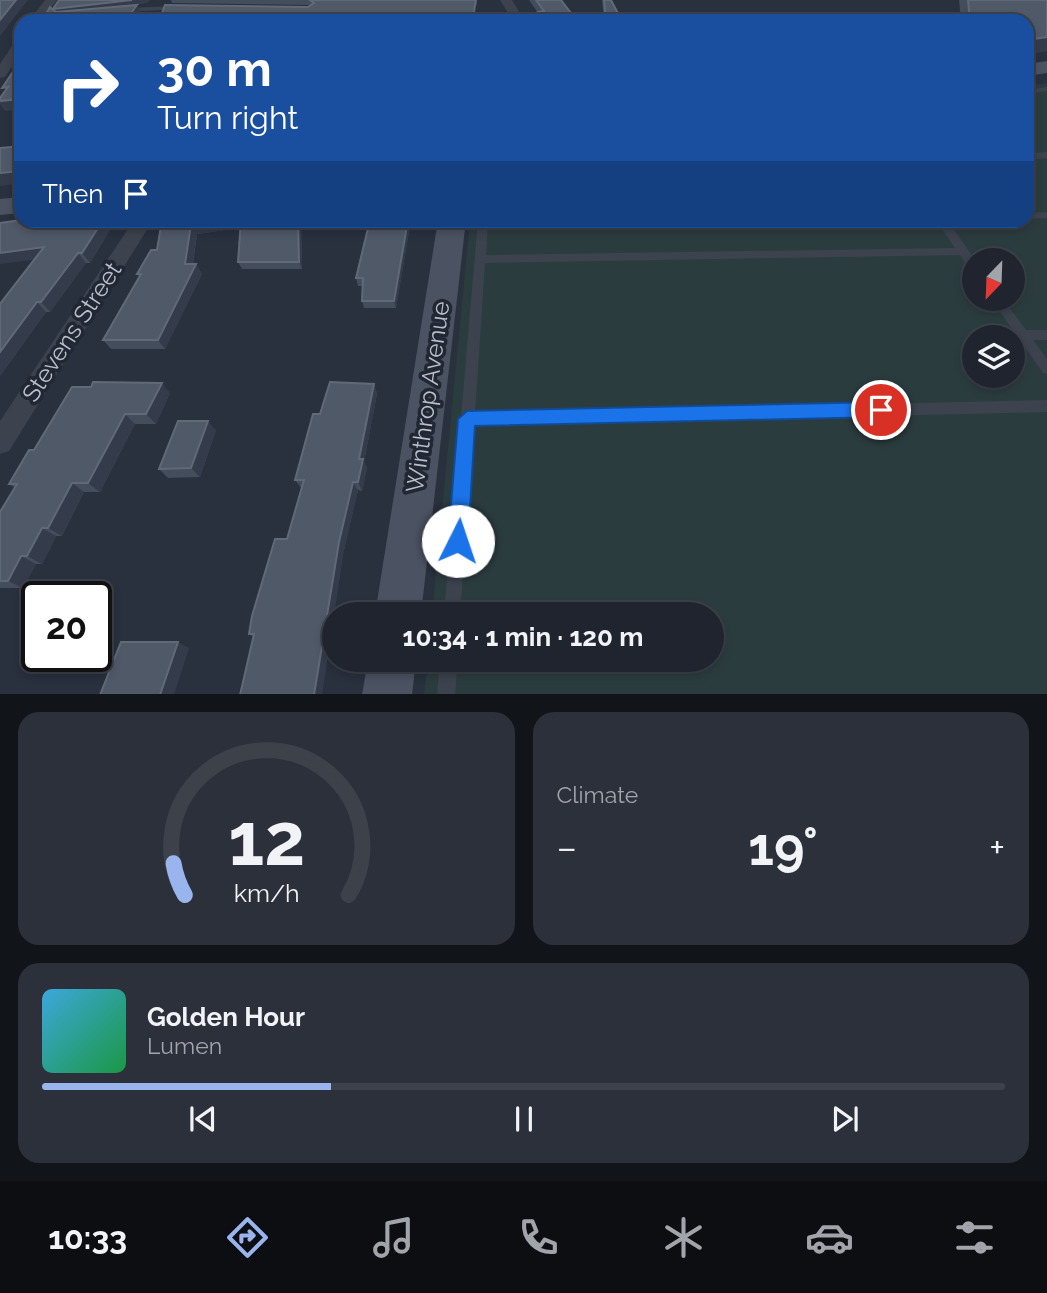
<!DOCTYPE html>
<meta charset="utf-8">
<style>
:root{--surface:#1f242e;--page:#2c303a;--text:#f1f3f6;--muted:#a1a4aa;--line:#3c414a;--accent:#9ab4ed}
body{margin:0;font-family:Raleway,sans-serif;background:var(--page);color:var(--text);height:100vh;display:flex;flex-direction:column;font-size:26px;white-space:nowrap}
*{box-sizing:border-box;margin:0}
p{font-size:23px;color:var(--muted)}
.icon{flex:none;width:38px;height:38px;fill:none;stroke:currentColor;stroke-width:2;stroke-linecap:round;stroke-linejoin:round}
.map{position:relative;height:694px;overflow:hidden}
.panel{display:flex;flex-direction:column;gap:18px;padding:18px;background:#111419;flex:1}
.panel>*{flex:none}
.hud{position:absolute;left:14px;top:14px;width:1020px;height:214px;border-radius:21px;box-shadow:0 4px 10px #0003,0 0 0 2px var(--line);background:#1a4fa0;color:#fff;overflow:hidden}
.needle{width:46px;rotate:203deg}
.tools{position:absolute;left:962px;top:248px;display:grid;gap:14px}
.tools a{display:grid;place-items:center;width:63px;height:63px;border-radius:50%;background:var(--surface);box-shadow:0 4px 10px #0003,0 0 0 2px var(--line);font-size:35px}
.speed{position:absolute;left:21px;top:581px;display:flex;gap:14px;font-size:35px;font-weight:700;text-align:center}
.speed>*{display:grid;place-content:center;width:91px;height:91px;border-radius:50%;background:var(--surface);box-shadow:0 4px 10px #0003,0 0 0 2px var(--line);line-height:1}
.speed .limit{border:4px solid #111;border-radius:10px;background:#fff;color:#111}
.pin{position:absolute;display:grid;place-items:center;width:60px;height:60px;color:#fff;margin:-30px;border:4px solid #fff;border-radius:50%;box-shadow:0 2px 7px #0007}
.me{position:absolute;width:77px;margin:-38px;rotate:4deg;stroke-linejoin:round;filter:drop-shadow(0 0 5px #0008)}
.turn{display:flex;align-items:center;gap:24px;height:147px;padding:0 28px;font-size:32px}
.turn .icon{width:91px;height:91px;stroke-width:2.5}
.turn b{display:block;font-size:49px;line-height:60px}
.then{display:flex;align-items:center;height:66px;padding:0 28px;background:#0003;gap:14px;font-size:26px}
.big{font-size:52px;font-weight:700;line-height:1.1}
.panel .widget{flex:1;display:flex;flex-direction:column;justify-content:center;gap:10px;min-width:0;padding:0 24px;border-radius:21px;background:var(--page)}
.panel .dial{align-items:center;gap:0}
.dial svg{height:182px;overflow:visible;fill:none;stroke:var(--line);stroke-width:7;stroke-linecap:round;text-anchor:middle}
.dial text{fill:var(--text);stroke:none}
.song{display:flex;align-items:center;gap:21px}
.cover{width:84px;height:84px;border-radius:10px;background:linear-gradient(135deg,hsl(200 70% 55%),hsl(140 70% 35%))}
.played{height:7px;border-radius:4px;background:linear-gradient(90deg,var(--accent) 30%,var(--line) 30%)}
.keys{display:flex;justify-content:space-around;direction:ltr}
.heat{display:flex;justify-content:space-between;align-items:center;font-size:38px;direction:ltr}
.panel .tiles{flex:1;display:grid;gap:18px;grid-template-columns:1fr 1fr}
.widget:last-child{grid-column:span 2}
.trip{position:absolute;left:322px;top:602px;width:402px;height:70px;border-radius:35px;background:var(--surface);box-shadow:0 4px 10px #0003,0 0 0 2px var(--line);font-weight:700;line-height:70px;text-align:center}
.menu{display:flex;height:112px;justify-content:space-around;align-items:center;background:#0c0e12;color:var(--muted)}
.menu .icon{width:49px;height:49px}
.menu .selected{color:var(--accent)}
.menu b{font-size:32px;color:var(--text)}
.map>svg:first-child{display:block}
.green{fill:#2b3c3f;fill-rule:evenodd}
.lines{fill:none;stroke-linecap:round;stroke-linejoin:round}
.lane{fill:#3c434e;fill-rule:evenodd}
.street{fill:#3c434e;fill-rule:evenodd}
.secondary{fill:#4b5261;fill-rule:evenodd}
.wall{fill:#444d5c}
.shaded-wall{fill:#343c4b}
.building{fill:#505968;stroke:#616977;stroke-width:2}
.route{fill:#1a73e8;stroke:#114b97;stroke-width:2}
.labels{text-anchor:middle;stroke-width:7;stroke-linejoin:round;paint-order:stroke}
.street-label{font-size:24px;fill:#b9bec9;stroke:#212834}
</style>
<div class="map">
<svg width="1047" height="695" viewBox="0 0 1047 695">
<rect width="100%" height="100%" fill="#29303e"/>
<path class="green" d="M1047,83V694L424,695L428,660H712V614H432L470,221L1027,220V86ZM975,261H1013V299H975ZM975,338H1013V376H975Z"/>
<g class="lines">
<path class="lane" d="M180,6L182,7V9L125,12L122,10L125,8Z
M1047,87V91L1027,94V90Z
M1047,152V158L1027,160V154Z
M1047,212V218L1027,219V213Z
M478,220H488L486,255L955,248L936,220H947L976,261L975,272L971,271L960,255L485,263L475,413L1047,400V412L474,425L460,614H444Z
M991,299H1003L1026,330H1047V340H1033L1047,359V374L1043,373Z
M440,660H458L455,695H437Z"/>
<path class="street" d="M45,0H57L41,21H29Z
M500,0H512L525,21H513Z
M21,39V53L5,77L0,78V64L16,40Z
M134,220H153L9,451L0,454V421Z"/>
<path class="secondary" d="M1047,61V73L1027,76V64Z
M21,197V213L0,215V199Z
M438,220H466L421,614H375Z
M368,660H416L412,695H362Z"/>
</g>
<path class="wall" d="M171,0H477L474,21H159L308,7L311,5L172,3Z
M529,0H561L577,21H537L538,13Z
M602,0H611L622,21H604Z
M959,0H1047V51L1027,54V21H961Z
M21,220H116L90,263H86L50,312H46L0,376L34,260Z
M162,220L225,230L197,234L193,264H196L202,274L165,349H111L103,340L139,277L137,274L157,250Z
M241,220H301L302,269H242L238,262Z
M411,220L396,308H364L362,301V286H358L356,278Z
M374,384L377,394L364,462L367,468L362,491L358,490L344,550L254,637L249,634L287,539L302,489L295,480L320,414Z
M170,393L156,424H135L100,492H84L62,536H56L42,564H36L23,588H0V512L15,488L9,484L34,450Z
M216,430L200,477L168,478L159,469Z"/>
<path class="shaded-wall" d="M16,0H28L0,36V20Z
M132,0H150L147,3L137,5L141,13L135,21H125L56,14L53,9Z
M476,0H477L474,21H472Z
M1047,37V51L1027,54V40Z
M21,99V109L5,111L0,104V101Z
M21,171V183L0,186V173Z
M103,220H116L90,263L82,253Z
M215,220H230L225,230L197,234L191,274L185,264L191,224Z
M298,220H301L302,269L299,262Z
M408,220H411L396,308L394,301Z
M44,247L53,257L0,264V253Z
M78,253L86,263L50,312L41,302Z
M196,264L202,274L165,349L158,340Z
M37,302L46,312L0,376V352Z
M162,383L170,393L156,424L146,414Z
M374,384L377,394L364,462L367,468L362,491L358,482L359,459Z
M125,414L135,424L100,492L88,483Z
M208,421L216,430L200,477L191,468Z
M353,482L358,490L344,550L322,695H314L339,542Z
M72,483L84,492L62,536L48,528Z
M42,528L56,536L42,564L27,556Z
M21,556L36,564L23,588L8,581Z
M178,642L189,648L174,695H160Z"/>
<path class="building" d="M0,0H16L0,20Z
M59,0H132L53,9Z
M310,0H476L472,21H159L165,5L308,7L314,3Z
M536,0H561L577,21H544L538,12L544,11Z
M604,0H611L622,21H606Z
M968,0H1047V37L1027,40V21H967H970Z
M137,5L125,21H42L50,7L56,12Z
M21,60V99L0,101V98L8,87L2,88Z
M21,146V171L0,173V148Z
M21,220H103L82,253H78L41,302H37L0,352V304L44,247L0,253V223Z
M162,220H215L191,224L185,264H196L158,340H103L141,274H137L151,250H157Z
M241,220H298L299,262H238Z
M370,220H408L394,301H362L363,278H356Z
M93,382L162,383L146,414H125L88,483H72L48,528H42L27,556H21L8,581H0V512L17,484H9L29,450H34L72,387H91Z
M330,382L374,384L359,459H363L358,482H353L339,542L314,695H240L254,634H249L252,616L275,539H287L304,480H295L313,414H320Z
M178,421H208L191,468L159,469Z
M121,642H178L160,695H100Z"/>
<path class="route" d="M881,402L890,410L881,417L475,426L468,541L465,548L458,551L451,548L448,541L458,419L467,411Z"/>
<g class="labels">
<g class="street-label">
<text transform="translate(72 332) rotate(-57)" y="8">Stevens Street</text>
<text transform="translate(428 397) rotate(-82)" y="8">Winthrop Avenue</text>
</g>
</g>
</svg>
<div class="tools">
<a><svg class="needle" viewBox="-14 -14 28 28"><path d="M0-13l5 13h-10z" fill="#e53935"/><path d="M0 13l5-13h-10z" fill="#a1a4aa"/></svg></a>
<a><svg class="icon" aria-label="layers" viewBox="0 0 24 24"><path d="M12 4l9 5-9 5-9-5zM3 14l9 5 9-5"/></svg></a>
</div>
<div class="speed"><div class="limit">20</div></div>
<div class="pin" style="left:881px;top:410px;background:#d93025"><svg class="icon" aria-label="arrive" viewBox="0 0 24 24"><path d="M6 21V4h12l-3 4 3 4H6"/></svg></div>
<svg class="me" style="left:458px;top:541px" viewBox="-20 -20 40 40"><circle r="19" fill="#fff"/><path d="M0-13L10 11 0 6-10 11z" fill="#1a73e8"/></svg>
<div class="trip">10:34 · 1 min · 120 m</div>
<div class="hud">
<div class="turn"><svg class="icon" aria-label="right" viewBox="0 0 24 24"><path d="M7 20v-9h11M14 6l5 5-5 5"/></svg><div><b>30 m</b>Turn right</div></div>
<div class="then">Then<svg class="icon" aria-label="arrive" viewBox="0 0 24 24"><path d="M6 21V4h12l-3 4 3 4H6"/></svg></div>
</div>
</div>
<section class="panel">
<div class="tiles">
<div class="widget dial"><svg viewBox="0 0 100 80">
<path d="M14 69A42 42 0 1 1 86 69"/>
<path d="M14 69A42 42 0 0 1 9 55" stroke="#9ab4ed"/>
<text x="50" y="56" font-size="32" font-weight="700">12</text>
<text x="50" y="72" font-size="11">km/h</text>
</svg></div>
<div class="widget"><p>Climate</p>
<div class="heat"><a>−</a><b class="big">19°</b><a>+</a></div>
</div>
<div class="widget">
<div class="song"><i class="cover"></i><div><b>Golden Hour</b><p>Lumen</p></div></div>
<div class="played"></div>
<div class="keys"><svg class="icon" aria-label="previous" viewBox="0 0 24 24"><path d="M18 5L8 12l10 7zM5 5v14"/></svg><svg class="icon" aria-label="pause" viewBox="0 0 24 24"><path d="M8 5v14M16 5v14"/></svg><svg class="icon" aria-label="next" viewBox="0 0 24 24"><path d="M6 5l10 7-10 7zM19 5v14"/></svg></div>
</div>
</div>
</section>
<nav class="menu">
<b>10:33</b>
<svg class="icon selected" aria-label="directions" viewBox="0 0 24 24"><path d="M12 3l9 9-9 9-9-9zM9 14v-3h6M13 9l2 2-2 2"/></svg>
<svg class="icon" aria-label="music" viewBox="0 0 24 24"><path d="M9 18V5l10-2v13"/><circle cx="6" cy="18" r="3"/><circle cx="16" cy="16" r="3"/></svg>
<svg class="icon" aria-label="phone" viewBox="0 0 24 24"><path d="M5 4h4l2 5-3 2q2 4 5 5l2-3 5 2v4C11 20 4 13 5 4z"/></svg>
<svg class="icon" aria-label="climate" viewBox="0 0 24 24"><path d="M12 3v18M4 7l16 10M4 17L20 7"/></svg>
<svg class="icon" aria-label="car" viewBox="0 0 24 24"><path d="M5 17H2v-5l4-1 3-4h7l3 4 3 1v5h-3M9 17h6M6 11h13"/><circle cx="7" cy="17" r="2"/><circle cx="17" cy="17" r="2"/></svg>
<svg class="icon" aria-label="filters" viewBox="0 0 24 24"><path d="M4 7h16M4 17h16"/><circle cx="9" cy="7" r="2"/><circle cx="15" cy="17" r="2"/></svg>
</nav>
